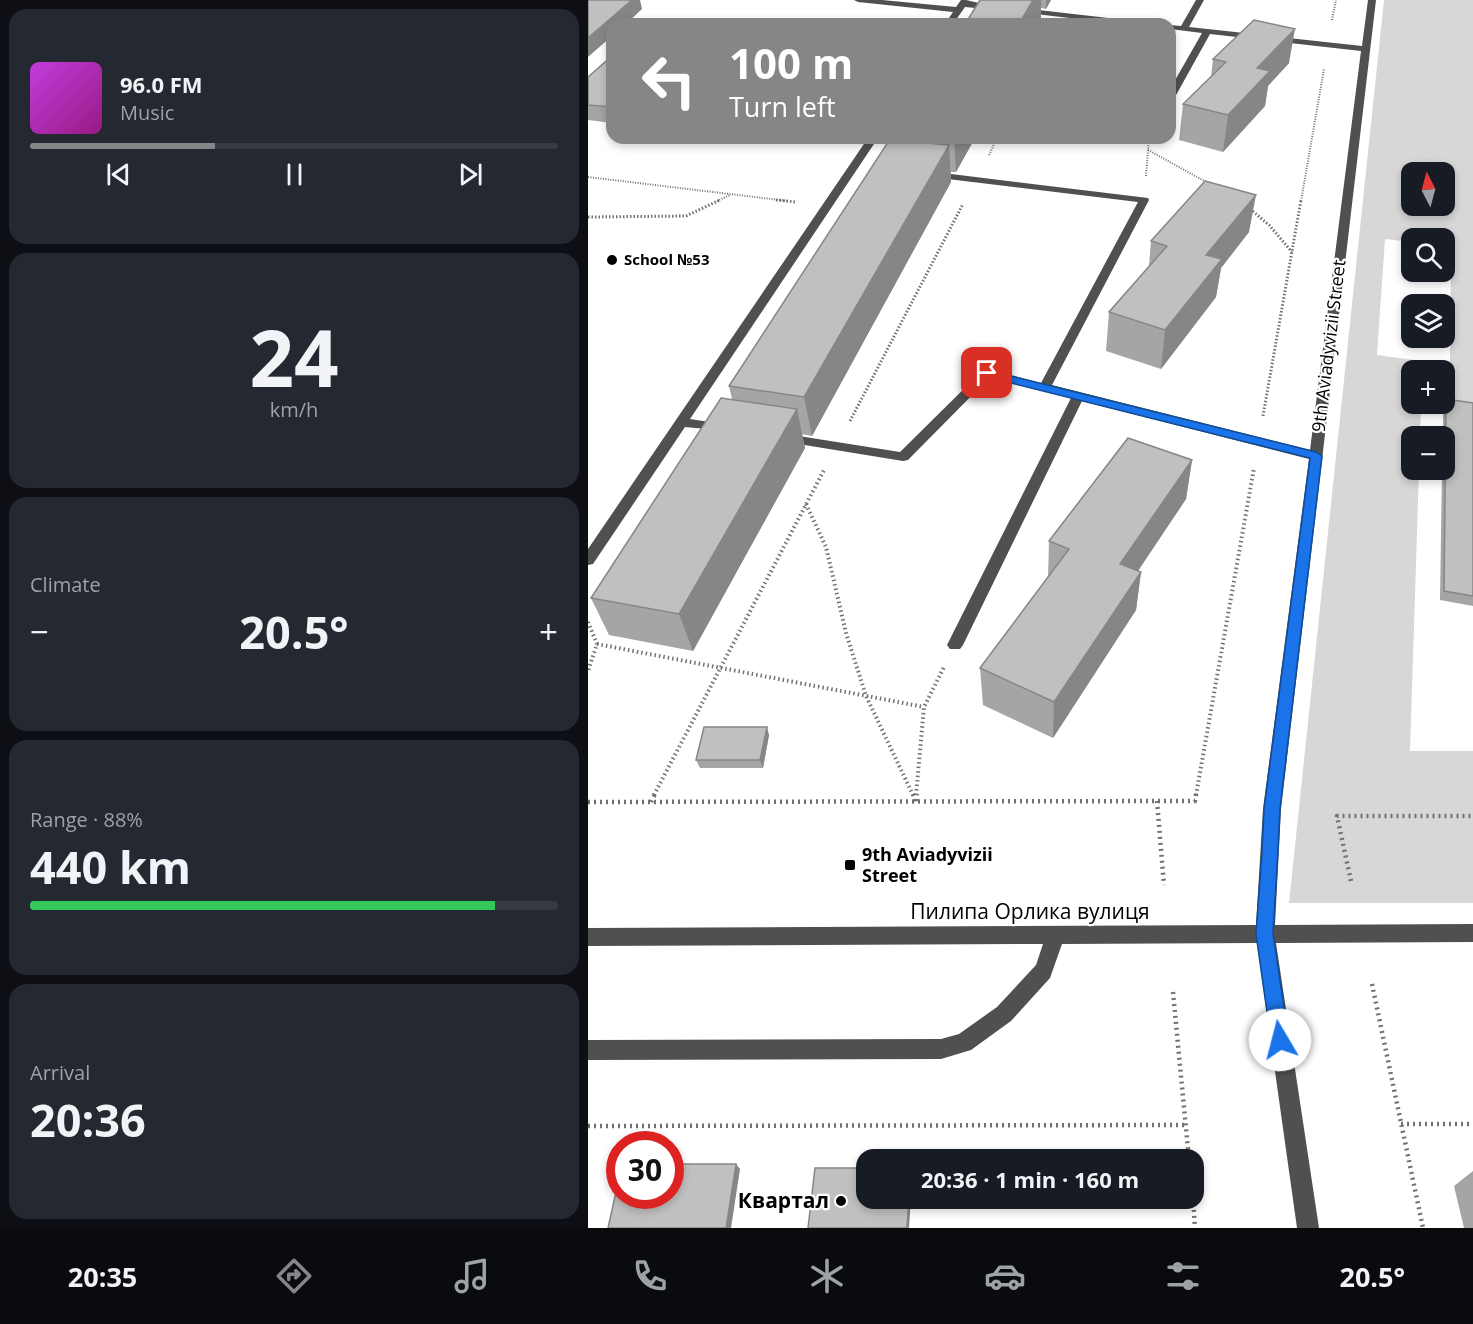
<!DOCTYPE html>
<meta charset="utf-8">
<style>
:root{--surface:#171b24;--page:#242831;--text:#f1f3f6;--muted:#9ea1a6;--line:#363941;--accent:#858687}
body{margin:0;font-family:"Open Sans",sans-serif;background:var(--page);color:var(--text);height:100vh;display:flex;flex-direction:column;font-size:22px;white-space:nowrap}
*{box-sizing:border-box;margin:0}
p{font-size:20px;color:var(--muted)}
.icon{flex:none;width:33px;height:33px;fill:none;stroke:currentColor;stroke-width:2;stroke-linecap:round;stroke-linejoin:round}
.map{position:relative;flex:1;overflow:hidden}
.details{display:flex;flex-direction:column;gap:9px;padding:9px;background:#0d0f14;width:588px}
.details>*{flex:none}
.banner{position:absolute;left:18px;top:18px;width:570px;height:126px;border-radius:18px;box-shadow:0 3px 9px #0003;background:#858687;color:#fff;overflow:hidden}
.needle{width:39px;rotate:354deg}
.buttons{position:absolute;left:813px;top:162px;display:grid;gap:12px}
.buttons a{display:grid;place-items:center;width:54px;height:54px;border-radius:12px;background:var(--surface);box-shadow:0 3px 9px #0003;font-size:30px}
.speed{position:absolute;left:18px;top:1131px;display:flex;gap:12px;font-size:30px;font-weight:700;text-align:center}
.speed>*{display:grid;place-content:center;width:78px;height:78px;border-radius:50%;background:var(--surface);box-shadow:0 3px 9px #0003;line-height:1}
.speed .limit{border:9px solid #d22;background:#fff;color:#111}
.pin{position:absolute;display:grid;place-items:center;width:51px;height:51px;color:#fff;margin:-26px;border-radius:12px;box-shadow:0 3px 9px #0006}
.me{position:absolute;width:66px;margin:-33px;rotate:352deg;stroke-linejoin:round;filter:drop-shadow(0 0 4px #0008)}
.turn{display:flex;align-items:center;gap:21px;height:126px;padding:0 24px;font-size:27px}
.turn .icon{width:78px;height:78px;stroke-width:2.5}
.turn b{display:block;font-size:42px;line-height:51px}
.big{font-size:45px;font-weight:700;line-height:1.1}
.details .widget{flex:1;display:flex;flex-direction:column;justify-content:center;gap:9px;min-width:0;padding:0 21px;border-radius:18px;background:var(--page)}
.details .dial{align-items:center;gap:0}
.dial b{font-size:78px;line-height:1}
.song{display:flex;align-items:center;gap:18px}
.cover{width:72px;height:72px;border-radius:9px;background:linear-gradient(135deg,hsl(290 70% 55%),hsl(310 70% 35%))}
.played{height:6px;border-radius:3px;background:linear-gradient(90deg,var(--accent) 35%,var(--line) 35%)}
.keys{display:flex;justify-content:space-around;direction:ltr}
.heat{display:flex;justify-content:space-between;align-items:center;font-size:33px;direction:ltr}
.charge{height:9px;border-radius:4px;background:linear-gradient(90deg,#34c759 88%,var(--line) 0)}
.trip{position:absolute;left:268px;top:1149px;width:348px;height:60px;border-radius:18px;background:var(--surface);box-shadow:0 3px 9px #0003;font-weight:700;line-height:60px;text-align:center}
.tabs{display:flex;height:96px;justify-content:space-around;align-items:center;background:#090b0e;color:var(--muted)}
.tabs .icon{width:42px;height:42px}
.tabs .active{color:var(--accent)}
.tabs b{font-size:27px;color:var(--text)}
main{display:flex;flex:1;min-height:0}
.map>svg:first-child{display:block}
.green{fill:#d7d7d7;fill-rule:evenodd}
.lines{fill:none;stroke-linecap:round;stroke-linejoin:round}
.path-far3{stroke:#727272;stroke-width:2;stroke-dasharray:1 1.5;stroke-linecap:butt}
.path-far2{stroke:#727272;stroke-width:3;stroke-dasharray:1.5 2;stroke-linecap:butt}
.path-far1{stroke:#727272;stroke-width:4;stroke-dasharray:1.5 3;stroke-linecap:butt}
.path{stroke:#727272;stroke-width:4.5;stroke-dasharray:2 4;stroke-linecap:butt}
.minor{fill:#505050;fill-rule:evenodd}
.wall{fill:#a5a5a5}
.shaded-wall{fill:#868686}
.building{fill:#c0c0c0;stroke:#868686;stroke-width:1.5}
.route{fill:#1a73e8;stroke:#114b97;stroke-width:1.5}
.poi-dot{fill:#000;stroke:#fff;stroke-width:2}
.labels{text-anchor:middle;stroke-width:4.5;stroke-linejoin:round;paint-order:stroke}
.far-poi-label{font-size:15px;font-weight:bold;fill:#000;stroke:#fff;text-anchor:start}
.street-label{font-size:18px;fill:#000;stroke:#fff}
.poi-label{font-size:18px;font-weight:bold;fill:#000;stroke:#fff;text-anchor:start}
.near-street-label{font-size:21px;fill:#000;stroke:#fff}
.near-poi-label{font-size:21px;font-weight:bold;fill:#000;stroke:#fff;text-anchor:end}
</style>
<main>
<section class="details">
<div class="widget">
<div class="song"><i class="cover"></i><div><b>96.0 FM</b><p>Music</p></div></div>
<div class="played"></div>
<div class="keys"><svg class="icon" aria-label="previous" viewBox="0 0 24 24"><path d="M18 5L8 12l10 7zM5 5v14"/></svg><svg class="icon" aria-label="pause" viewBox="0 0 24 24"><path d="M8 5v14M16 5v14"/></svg><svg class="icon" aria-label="next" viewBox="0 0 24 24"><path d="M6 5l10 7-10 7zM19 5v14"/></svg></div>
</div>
<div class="widget dial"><b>24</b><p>km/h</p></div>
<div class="widget"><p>Climate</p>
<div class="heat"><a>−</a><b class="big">20.5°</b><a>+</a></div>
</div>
<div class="widget"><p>Range · 88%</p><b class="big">440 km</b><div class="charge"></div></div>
<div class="widget"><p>Arrival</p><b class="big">20:36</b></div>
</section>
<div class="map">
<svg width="885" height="1228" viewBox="0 0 885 1228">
<rect width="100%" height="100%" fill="#fff"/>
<path class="green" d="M796,0H885V407L857,403L856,370H824V404H833L832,436H824V470H831L822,751H885V903H701ZM824,172H856V206H824ZM824,238H856L857,246L863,248L862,365L789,355L797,239L823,242Z"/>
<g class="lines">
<path class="path-far3" d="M744,20L748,0
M560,150L620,183
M401,155L409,138
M558,176L561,138
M0,177L200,201
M129,201L142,195
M713,201L736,69"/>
<path class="path-far2" d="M188,200L208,202
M662,209L681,225L704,252
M0,217L98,216L132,200
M675,416L713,200
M262,421L375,204"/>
<path class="path-far1" d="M218,504L238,547L258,633L278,696L325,795
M0,622L9,644L0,671
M9,644L336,707
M66,795L236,470
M328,795L336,707L356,667
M608,795L666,468"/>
<path class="path" d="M325,794L328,801
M328,801L329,794
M569,801L576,885
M0,802L607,801L608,794
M63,802L67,794
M763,881L749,816H885
M784,984L835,1228
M585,992L601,1160
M813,1124H885
M0,1126L598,1125
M605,1198L607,1228"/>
<path class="minor" d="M266,0H294L368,7L373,0H378L413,8L409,10L377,7L365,24H357L365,12L270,2Z
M608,0H616L601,27L774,46L780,0H788L693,809L687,925L885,924V942L688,943L731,1228H709L669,943L474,944L462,978L423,1021L383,1050L353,1059L0,1060V1040L353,1039L371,1034L409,1007L448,965L455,944L0,946V928L668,925L675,809L721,459L494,401L375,645L372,649H362L359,645L483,398L402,377L320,460L315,461L198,442L192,438L198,434L312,452L395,370L399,369L453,383L550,202L343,177V173L347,172L560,198L561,200L464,385L722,450L773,51L622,34L587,97L582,100V89L614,33L582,29V25L593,26Z
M433,8L555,22L559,24H534L430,12L429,10Z
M280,138H290L102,419L141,425L142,428L141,431L97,427L5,564L0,565V549Z"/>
</g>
<path class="wall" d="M392,0H463L458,9L453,8V18L450,24H377Z
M24,56V123L0,120V77Z
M625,59L701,63L680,86L677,106L635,152L591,140L595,104L623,77Z
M309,138H387L368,172H363V182L224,436L214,434L217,448L105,651L21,635L3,598L144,399L141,386L309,140Z
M661,232L633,268L628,297L573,369L518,351L521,312L561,266L563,241Z
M858,399L885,403V606L852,600L854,470H856V436H855V408Z
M604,460L598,499L550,571L553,572L548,610L465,738L395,705L392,668L460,577L461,541Z
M181,735L175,768H112L108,760Z
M885,1171V1228H876L866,1186Z"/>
<path class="shaded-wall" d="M44,0H52L54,9L38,24H24V36L0,57V38Z
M445,0H453V18L450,24H431Z
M458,0H463L458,9Z
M707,29L701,63L680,86L677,106L635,152L640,115L669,68Z
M339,138H345L347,169L361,145L363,182L224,436L216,397Z
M366,138H387L368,172Z
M668,195L661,232L633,268L628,297L573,369L577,330L618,255Z
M209,409L217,448L105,651L91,614Z
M604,460L598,499L529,602L532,564Z
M553,572L548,610L465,738L466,702Z
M179,727L181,735L175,768L172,760Z
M148,1164L152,1169L143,1228H138Z
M321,1198H323L321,1228H319Z"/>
<path class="building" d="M0,0H44L0,38Z
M392,0H445L431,24H377Z
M666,20L707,29L669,68L682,71L640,115L595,104L638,62L625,59Z
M24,56V107L0,105V77Z
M331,138H339L340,143L361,145L216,397L141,386L302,139L325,142Z
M617,181L668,195L618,255L634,259L577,330L521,312L579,246L563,241Z
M133,398L209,409L91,614L3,598Z
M858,399L885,403V596L856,591Z
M540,438L604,460L532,564L553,572L466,702L392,668L481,549L461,541Z
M116,727H179L172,760H108Z
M82,1164H148L138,1228H20L32,1174V1196H82Z
M227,1168H279V1198H321L319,1228H220Z"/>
<path class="route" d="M399,370L728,452L734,456L692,809L690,851L685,934L701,1040L699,1046L692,1049L686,1046L683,1040L668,934L674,851L676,809L722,458L395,376V371Z"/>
<g class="poi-dot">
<circle cx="24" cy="260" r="6"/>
<rect x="256" y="859" width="12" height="12" rx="3"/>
<circle cx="253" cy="1201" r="6"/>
</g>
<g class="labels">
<g class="far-poi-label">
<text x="36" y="265">School №53</text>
</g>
<g class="street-label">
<text transform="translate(741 346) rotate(-83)" y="6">9th Aviadyvizii Street</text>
</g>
<g class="poi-label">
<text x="274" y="861">9th Aviadyvizii<tspan x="274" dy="21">Street</tspan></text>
</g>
<g class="near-street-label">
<text x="442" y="919">Пилипа Орлика вулиця</text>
</g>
<g class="near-poi-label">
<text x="241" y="1208">Квартал</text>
</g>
</g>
</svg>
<div class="buttons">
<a><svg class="needle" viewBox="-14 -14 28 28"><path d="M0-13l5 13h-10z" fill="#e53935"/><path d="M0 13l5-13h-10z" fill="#9ea1a6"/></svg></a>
<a><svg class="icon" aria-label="search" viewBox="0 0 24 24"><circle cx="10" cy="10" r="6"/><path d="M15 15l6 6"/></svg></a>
<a><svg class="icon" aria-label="layers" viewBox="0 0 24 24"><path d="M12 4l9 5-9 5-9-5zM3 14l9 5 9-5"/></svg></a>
<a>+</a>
<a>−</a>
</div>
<div class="speed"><div class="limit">30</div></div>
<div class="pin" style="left:399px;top:373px;background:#d93025"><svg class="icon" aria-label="arrive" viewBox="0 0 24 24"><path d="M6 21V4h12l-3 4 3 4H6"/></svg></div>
<svg class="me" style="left:692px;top:1040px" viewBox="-20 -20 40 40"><circle r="19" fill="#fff"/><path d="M0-13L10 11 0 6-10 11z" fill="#1a73e8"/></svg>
<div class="trip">20:36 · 1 min · 160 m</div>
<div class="banner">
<div class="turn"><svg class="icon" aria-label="left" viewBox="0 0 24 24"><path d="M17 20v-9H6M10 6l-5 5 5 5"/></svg><div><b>100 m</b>Turn left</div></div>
</div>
</div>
</main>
<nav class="tabs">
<b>20:35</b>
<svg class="icon active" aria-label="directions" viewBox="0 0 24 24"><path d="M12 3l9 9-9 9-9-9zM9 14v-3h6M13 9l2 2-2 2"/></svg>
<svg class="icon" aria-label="music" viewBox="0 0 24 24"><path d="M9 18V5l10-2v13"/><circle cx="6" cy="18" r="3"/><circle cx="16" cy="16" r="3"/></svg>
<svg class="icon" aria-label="phone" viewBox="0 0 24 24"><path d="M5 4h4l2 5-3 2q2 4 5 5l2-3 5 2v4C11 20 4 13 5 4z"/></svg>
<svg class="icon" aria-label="climate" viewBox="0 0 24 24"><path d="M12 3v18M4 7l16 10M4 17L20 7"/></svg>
<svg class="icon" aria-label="car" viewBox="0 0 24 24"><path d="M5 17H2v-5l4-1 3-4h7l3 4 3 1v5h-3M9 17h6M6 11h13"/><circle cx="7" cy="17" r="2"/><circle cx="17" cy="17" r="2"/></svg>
<svg class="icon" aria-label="filters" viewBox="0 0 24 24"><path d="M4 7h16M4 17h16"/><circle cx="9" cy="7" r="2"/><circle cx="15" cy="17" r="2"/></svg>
<b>20.5°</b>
</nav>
